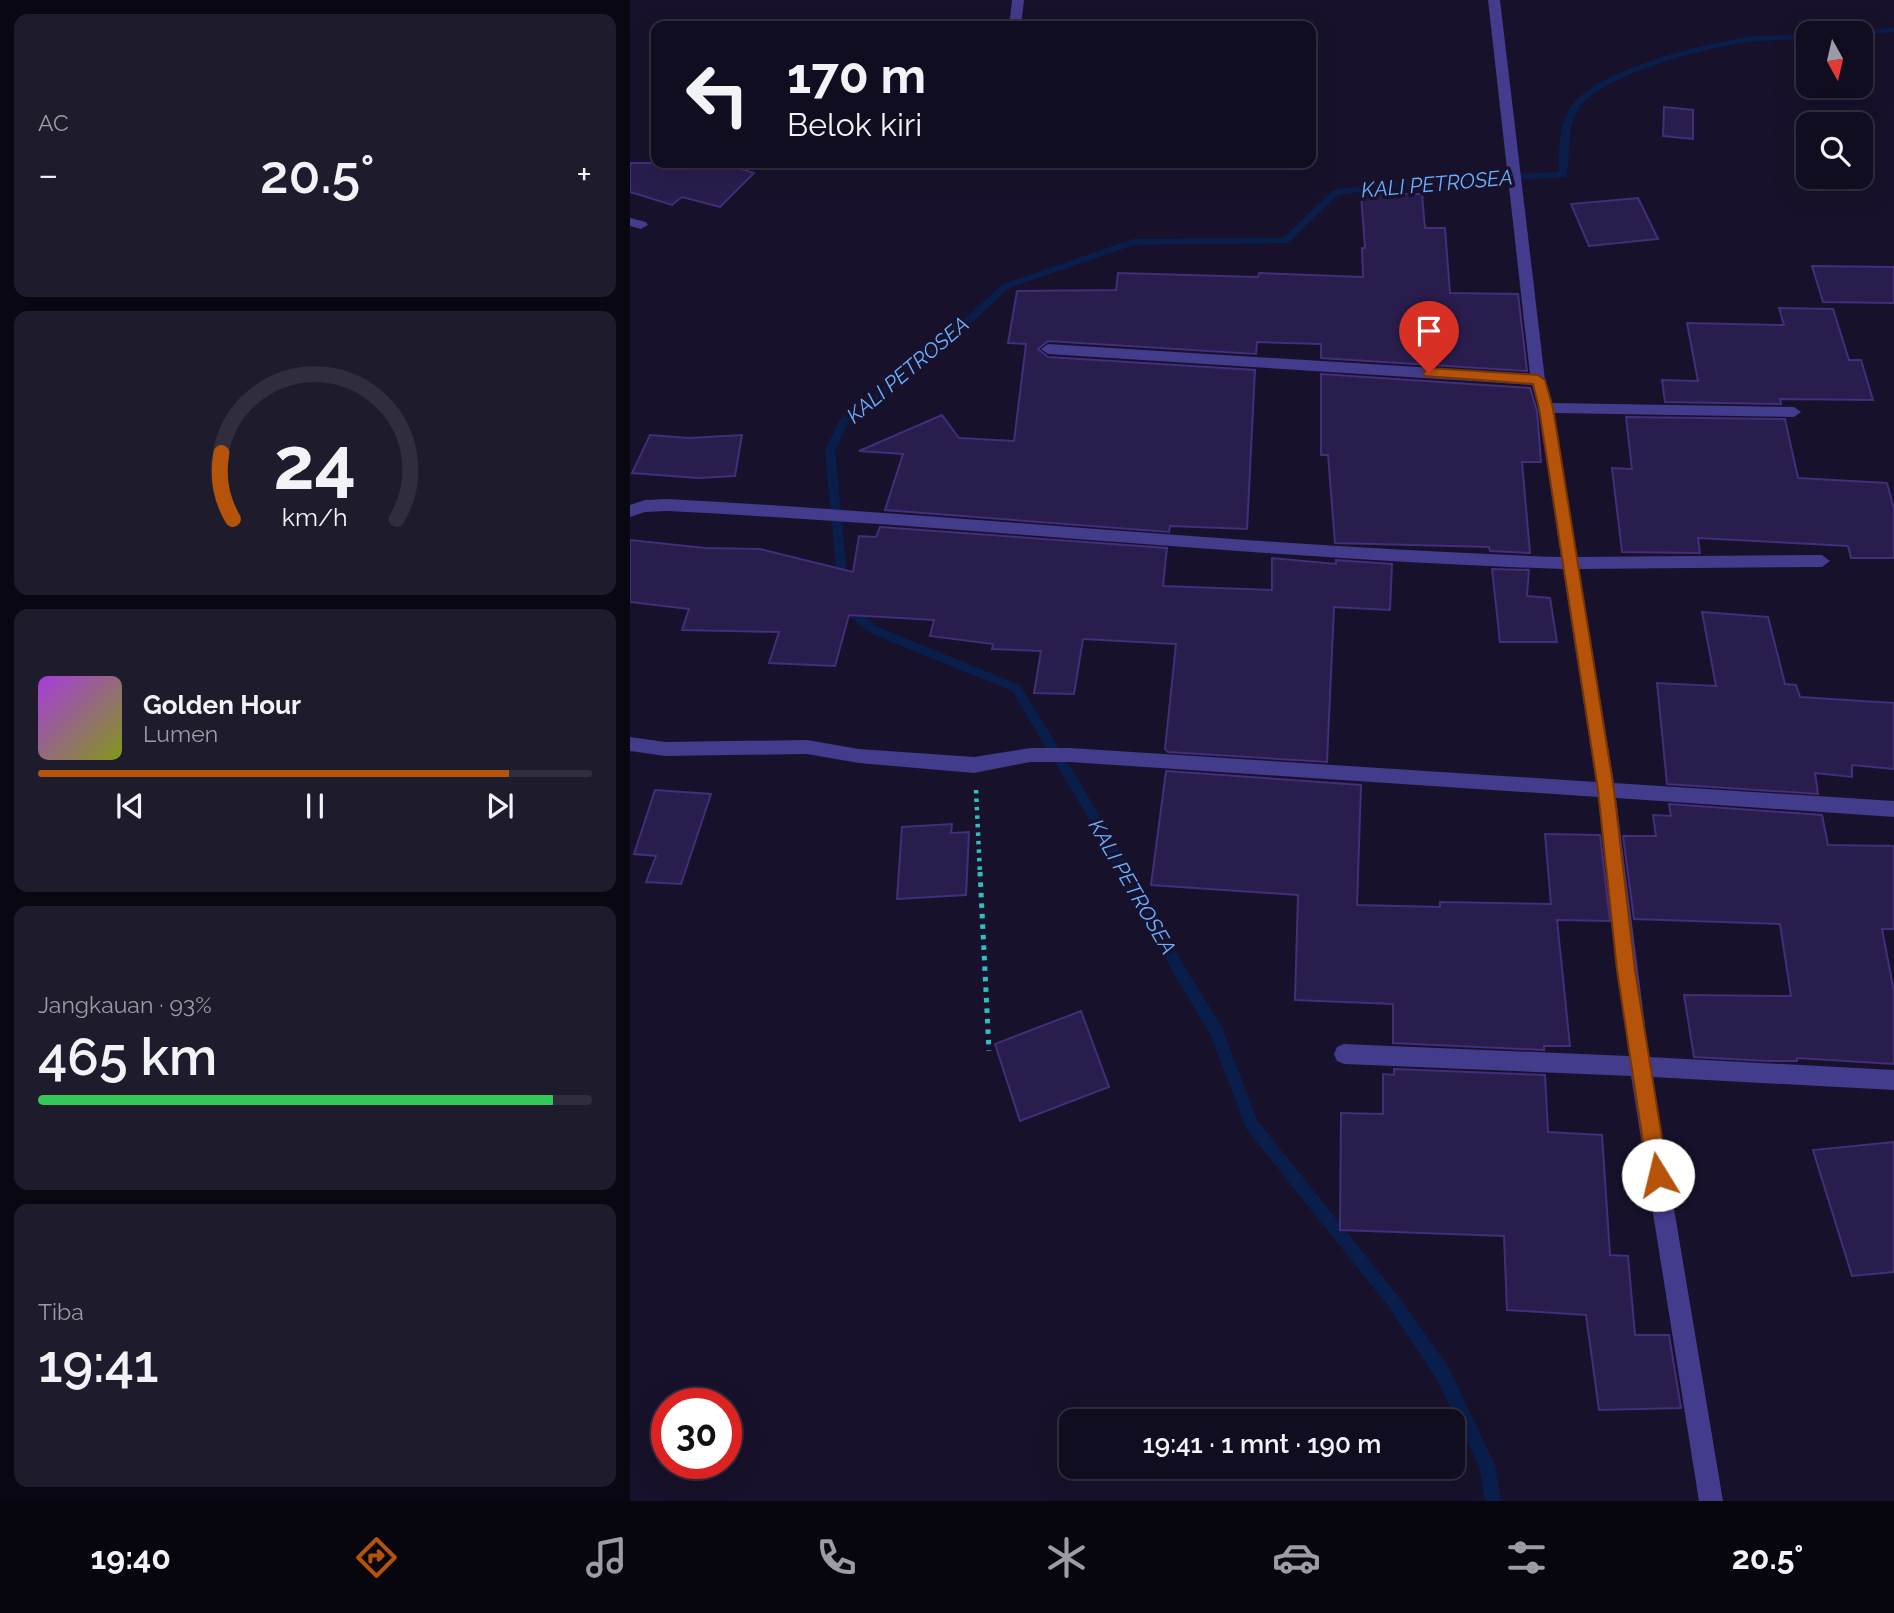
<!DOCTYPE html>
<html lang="id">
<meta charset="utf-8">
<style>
:root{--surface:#110d20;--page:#1e1b2d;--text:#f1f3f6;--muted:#9c9ca5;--line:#302d3e;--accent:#b45309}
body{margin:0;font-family:Raleway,sans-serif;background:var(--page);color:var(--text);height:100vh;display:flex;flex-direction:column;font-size:26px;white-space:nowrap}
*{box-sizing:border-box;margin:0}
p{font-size:23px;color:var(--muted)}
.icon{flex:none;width:38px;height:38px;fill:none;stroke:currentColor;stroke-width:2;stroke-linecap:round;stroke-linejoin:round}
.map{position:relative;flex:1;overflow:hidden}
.details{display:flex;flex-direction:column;gap:14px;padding:14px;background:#090712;width:630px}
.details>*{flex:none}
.guide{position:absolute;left:21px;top:21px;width:665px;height:147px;border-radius:14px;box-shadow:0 7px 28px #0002,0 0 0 2px var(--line);background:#110d20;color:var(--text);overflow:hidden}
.needle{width:46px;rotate:172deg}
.buttons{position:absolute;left:1166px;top:21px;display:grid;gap:14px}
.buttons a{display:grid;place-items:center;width:77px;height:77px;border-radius:14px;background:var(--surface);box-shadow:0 7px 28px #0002,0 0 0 2px var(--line);font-size:35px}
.speed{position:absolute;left:21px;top:1388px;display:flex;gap:14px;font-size:35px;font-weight:700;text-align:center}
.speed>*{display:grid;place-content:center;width:91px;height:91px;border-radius:50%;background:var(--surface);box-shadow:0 7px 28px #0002,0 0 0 2px var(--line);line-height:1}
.speed .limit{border:10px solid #d22;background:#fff;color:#111}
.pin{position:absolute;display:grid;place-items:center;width:60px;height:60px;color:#fff;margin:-72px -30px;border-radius:50% 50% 50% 0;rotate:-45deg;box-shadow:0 0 7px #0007}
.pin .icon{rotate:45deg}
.me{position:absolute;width:77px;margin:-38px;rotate:351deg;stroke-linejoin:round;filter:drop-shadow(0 0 5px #0008)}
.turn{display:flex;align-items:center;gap:24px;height:147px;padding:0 21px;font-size:32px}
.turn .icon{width:91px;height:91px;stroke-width:2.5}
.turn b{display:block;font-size:49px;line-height:60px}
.big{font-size:52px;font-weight:600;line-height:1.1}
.details .widget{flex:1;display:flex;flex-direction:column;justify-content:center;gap:10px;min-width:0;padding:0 24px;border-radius:14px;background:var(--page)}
.details .dial{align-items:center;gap:0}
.dial svg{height:182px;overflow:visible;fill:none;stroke:var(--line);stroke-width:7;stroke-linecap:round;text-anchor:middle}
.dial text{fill:var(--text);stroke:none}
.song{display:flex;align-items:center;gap:21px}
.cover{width:84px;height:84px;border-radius:10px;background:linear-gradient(135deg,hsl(280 70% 55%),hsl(70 70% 35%))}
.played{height:7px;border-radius:4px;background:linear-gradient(90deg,var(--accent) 85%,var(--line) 85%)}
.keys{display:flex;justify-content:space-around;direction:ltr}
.heat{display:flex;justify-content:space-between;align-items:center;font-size:38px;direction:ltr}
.charge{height:10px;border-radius:5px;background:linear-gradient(90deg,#34c759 93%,var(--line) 0)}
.trip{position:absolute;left:429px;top:1409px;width:406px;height:70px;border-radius:14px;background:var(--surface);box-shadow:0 7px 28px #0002,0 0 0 2px var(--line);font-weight:600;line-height:70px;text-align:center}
.tabs{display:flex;height:112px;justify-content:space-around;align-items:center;background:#07050d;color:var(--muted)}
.tabs .icon{width:49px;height:49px}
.tabs .current{color:var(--accent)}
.tabs b{font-size:32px;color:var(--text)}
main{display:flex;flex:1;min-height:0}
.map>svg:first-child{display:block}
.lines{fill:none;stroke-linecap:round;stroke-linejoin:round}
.stream{fill:#0a1e4b;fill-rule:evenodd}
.building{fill:#291d4d;stroke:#422e79;stroke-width:2}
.path-far1{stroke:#2fbfbf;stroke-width:4.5;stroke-dasharray:3.5 5;stroke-linecap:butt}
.path{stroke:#2fbfbf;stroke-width:5;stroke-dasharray:4.5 6;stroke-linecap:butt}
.minor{fill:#433b8b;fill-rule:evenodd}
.route{fill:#b45309;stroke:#753606;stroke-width:2}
.labels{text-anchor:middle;stroke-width:7;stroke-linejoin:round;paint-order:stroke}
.water-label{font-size:21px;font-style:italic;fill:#69b0ff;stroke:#17112b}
</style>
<main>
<section class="details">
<div class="widget"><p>AC</p>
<div class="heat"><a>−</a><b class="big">20.5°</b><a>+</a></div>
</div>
<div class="widget dial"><svg viewBox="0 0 100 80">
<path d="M14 69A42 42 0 1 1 86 69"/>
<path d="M14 69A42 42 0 0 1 9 40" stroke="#b45309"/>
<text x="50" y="56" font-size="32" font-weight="700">24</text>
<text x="50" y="72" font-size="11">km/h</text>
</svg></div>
<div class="widget">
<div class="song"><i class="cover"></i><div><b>Golden Hour</b><p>Lumen</p></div></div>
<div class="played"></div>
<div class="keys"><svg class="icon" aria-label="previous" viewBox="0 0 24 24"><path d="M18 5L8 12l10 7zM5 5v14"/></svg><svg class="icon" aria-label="pause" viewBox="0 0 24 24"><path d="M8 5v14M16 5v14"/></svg><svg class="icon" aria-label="next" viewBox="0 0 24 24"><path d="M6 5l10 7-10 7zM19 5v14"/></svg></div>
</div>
<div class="widget"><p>Jangkauan · 93%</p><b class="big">465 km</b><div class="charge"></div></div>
<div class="widget"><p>Tiba</p><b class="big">19:41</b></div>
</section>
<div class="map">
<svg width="1264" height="1501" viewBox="0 0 1264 1501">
<rect width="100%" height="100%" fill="#17112b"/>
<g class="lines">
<path class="stream" d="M1264,28V32L1230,35V33H1226L1230,31Z
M1178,35V39C1158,40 1138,40 1119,42C1078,47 971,74 948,109C935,130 942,155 936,177L780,185L708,195L658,243L504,245L379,288L294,367L219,421L205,451L218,585L212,589L208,588L195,451L210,419L286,363L373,284L503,239L653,238L702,191L705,190L780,179L929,172C929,150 928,124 942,105C969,69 1075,43 1119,37C1138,35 1158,35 1178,35Z
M215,601L248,627L390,685L464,806L557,971L591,1025L627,1120L768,1296L818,1366L865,1465L871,1501H855L849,1466L806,1378L758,1306L617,1130L580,1034L547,979L456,814L382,691L240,633L211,609L209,606Z"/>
</g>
<path class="building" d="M1034,107L1063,110V139L1033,136Z
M0,163H91L124,173L90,207L52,197L42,205L0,192Z
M731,194H792L795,228H815L820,293L888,294L897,371L691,358V344L627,342L626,354L418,341L408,349L418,357L625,370L617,529L540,526L539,532L255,510L273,454L229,451L312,415L329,438L384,441L396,344L378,343L387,291L486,290L488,273L628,277L629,273L733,277L732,248H735Z
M1008,198L1028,239L959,246L941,204Z
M1182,266L1264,267V303L1193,302Z
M1149,308L1203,309L1219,360H1231L1243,400L1150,399L1151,404L1035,402L1032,380L1068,381L1057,323L1154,325Z
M691,374L900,388L907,411L911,462H892L900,553L860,551L859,547L705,543L698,455H691Z
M996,417L1155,419L1168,478L1257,483L1264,509V558H1221L1218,546L1068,538L1070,553L992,552L982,468L1002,469Z
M20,435L59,438L112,435L105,476L68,478L2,473Z
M250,527L537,548L533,586L642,590V558L706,564V560L762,564L760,610L704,607L697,762L538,752L535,749L546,644L453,639L444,694L404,693L411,651L362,649L363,644L300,636L304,620L219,615L205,666L139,663L149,632L52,630L59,609L0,602V540L75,548L130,549L223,572L229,536L246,537Z
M862,569L899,570L897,596L920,598L927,642H870Z
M1072,612L1138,617L1155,684L1166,685L1170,697L1264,703V769L1222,765V777L1185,773L1188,794L1037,784L1027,683L1086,686Z
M536,771L731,785L727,905L810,907V902L921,904L915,834L970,835L980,921L927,920L940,1046H914V1050L763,1043V1004L665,1000L668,895L521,885Z
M25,790L81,794L51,884L16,882L26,856L4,854Z
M1039,804L1192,815L1198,845L1264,846V929H1252L1264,992V1064L1167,1058V1061H1137L1064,1057L1054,995L1161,996L1150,924L1004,919L993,836H1026L1023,815L1041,816Z
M322,824L321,833L339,832L336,895L267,899L272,827Z
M451,1011L479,1087L390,1121L365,1044Z
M764,1069L915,1075L918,1132L972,1135L980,1255L998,1256L1005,1335H1039L1051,1408L969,1410L956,1315L877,1310L874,1236L710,1230L711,1113L753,1114V1074L764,1075Z
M1264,1142V1272L1222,1276L1183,1150Z"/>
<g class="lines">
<path class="path-far1" d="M346,790L350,874"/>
<path class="path" d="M350,872L359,1051"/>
<path class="minor" d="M382,0H394L391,26H379Z
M858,0H870L915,380L922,403L1164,407L1171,412L1164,417L924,413L947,557L1192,555L1200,561L1192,567L949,569L984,783L1264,801V817L986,798L1019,1057L1264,1070V1090L1022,1077L1093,1501H1069L1001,1076L714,1064L707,1061L704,1054L707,1047L714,1044L999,1056L968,797L440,762H400L344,773L229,763L177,754L35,756L0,751V737L35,742L177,740L229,749L344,757L400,748H440L966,782L933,569C634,559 336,526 37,511L15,512L0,517V505L15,500L37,499C335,515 633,547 931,557L909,408L902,385L418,354L411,349L418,344L900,374Z
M0,218L16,222L18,225L11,229L0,226Z"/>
</g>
<path class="route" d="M799,368L908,375L915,380L923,408L984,790L1005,970L1038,1175L1035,1182L1028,1185L1021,1182L1018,1175L987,970L968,790L909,408L903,384L795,376L793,373Z"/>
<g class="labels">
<g class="water-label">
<text transform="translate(807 184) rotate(-5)" y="7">KALI PETROSEA</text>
<text transform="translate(278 370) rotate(-40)" y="7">KALI PETROSEA</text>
<text transform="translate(502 887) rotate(60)" y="7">KALI PETROSEA</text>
</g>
</g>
</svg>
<div class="buttons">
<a><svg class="needle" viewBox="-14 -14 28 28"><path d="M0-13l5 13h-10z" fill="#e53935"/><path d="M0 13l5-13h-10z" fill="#9c9ca5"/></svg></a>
<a><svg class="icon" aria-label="search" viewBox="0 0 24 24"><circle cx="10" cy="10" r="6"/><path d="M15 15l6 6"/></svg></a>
</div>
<div class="speed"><div class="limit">30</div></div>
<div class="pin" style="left:799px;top:373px;background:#d93025"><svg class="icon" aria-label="arrive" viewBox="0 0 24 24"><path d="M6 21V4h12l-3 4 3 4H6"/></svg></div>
<svg class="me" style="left:1028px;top:1175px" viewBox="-20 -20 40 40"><circle r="19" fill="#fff"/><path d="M0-13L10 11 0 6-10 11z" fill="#b45309"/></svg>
<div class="trip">19:41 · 1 mnt · 190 m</div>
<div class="guide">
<div class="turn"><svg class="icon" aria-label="left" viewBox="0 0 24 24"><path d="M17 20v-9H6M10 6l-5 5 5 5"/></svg><div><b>170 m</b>Belok kiri</div></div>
</div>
</div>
</main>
<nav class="tabs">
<b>19:40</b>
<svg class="icon current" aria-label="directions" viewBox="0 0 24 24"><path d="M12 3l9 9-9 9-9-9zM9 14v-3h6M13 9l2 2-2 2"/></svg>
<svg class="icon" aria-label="music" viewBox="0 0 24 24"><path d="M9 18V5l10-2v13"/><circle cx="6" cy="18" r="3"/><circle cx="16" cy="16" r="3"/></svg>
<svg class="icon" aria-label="phone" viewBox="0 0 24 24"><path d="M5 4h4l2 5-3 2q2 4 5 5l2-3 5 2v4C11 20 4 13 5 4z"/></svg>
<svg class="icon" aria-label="climate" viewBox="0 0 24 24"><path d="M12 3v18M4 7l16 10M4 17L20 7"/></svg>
<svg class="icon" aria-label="car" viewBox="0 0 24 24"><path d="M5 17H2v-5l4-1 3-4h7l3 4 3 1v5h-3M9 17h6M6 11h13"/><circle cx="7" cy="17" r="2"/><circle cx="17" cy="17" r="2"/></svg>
<svg class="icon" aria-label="filters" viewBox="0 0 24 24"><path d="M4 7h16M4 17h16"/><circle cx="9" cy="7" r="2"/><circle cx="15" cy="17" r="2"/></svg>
<b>20.5°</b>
</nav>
